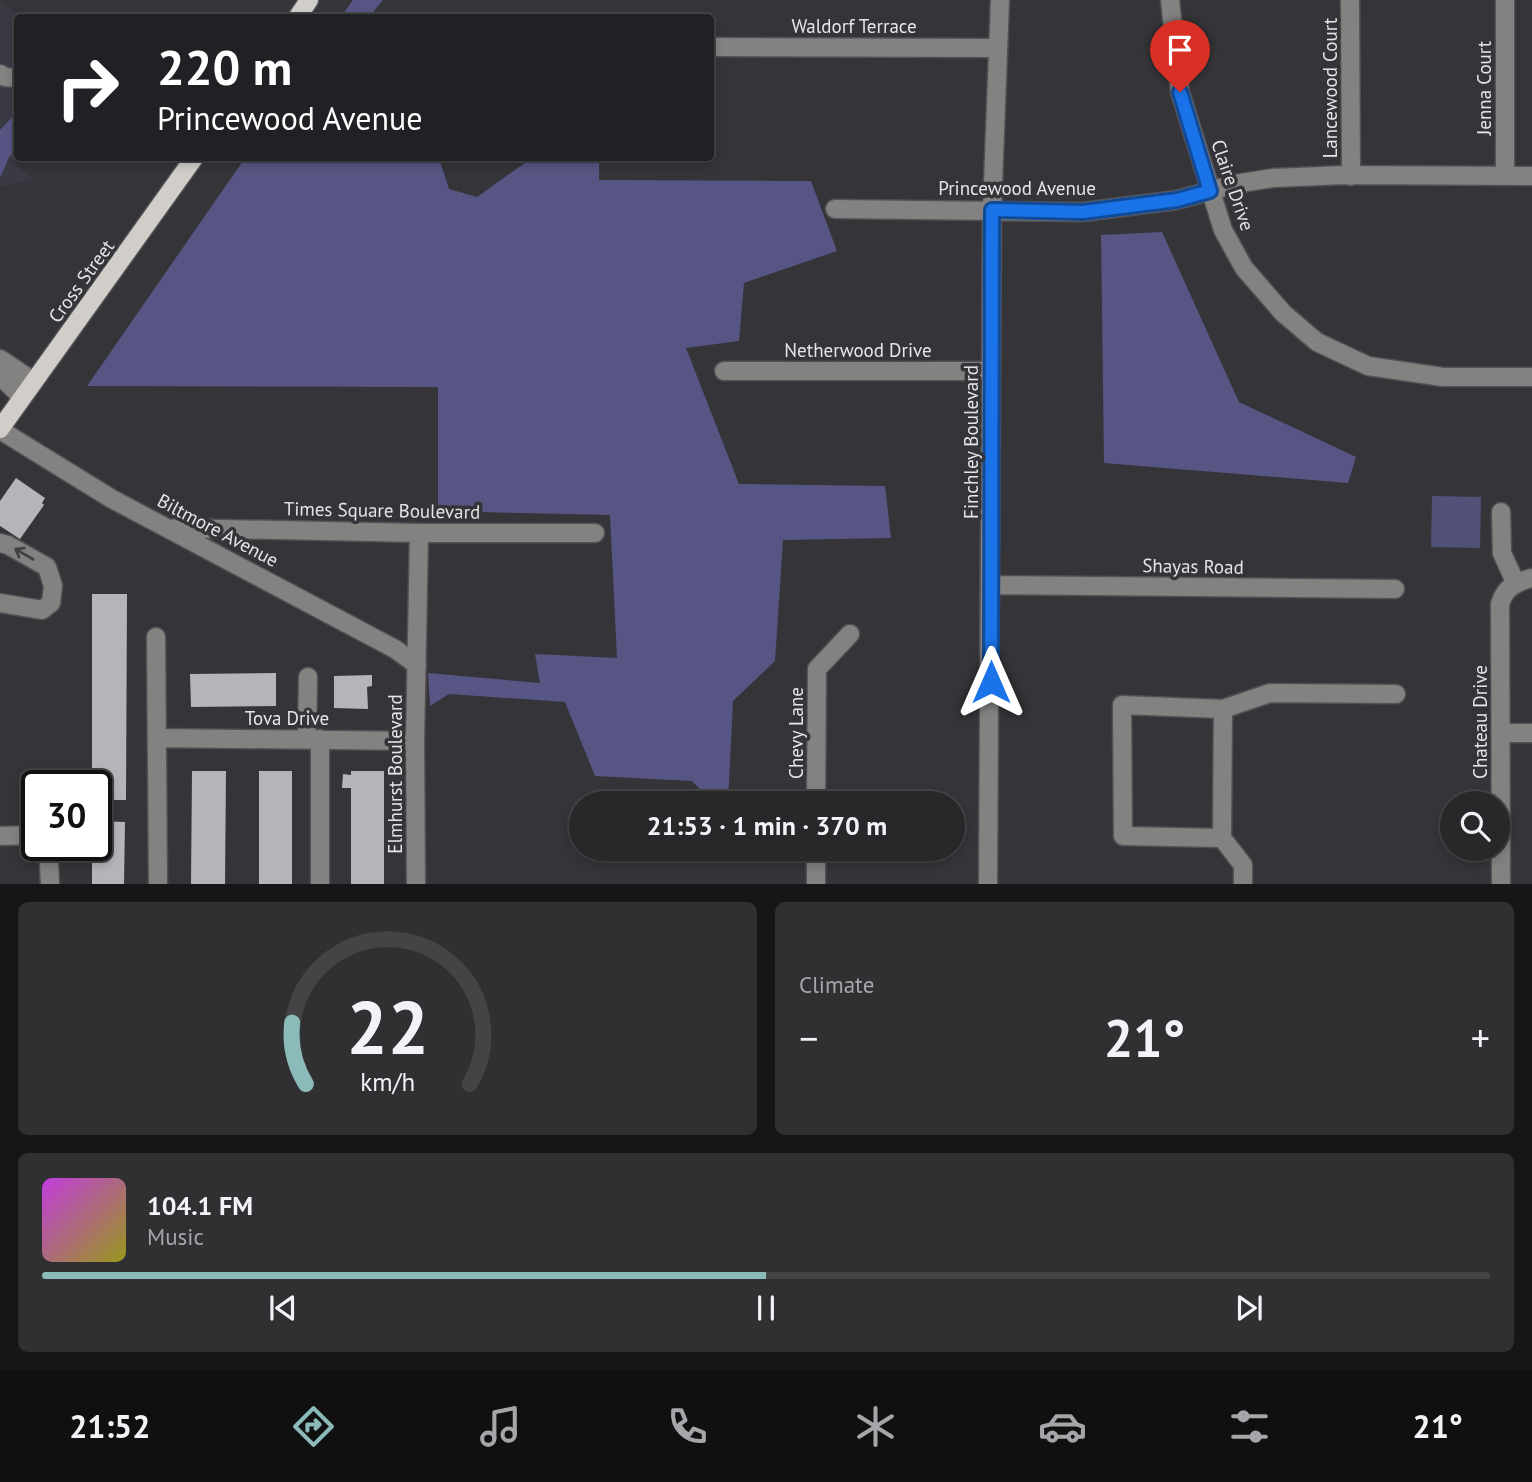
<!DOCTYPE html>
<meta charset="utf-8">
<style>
:root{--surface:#28282b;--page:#303033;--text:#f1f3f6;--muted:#a5a6a9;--line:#444447;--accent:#8bbbb9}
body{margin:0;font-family:"PT Sans",sans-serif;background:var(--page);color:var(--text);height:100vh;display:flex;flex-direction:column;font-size:26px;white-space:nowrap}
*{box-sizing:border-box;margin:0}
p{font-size:23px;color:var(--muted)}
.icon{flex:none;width:38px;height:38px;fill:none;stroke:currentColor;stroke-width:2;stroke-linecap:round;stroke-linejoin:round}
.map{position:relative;height:884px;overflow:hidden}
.sheet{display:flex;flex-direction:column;gap:18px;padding:18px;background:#161618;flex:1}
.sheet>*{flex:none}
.top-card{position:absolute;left:14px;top:14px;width:700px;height:147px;border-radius:7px;box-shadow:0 4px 10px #0003,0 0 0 2px var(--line);background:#202124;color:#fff;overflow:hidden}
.tools{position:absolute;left:1440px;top:791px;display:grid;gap:14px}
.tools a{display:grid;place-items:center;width:70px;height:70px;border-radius:50%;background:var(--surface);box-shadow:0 4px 10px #0003,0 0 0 2px var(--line);font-size:35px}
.speed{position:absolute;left:21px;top:770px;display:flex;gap:14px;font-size:35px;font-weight:700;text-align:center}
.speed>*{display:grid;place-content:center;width:91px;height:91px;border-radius:50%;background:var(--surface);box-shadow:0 4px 10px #0003,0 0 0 2px var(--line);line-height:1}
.speed .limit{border:4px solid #111;border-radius:10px;background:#fff;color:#111}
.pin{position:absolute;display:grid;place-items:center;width:60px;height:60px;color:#fff;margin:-72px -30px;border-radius:50% 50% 50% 0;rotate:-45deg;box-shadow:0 0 7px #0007}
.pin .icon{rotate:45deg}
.me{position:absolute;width:77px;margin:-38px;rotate:0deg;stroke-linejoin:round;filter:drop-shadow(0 0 5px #0008)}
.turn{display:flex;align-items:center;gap:24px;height:147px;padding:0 28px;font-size:32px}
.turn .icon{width:91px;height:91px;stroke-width:2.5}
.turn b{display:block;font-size:49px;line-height:60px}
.big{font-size:52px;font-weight:700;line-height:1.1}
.sheet .widget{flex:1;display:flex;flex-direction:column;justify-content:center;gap:10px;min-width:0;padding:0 24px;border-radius:10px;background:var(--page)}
.sheet .dial{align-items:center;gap:0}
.dial svg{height:182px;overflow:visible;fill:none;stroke:var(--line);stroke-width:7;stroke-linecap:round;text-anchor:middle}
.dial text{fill:var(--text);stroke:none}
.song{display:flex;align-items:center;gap:21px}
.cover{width:84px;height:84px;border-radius:10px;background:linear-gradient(135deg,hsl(290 70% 55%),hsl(60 70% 35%))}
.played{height:7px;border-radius:4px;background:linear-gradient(90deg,var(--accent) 50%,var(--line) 50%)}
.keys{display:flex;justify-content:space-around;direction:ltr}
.heat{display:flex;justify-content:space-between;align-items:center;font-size:38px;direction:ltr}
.sheet .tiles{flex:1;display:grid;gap:18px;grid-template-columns:1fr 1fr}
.widget:last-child{grid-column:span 2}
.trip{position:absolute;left:569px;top:791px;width:396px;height:70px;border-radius:35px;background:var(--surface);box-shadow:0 4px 10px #0003,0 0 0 2px var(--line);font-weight:700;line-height:70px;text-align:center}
.menu{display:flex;height:112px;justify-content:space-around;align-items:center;background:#101011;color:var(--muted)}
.menu .icon{width:49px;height:49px}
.menu .current{color:var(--accent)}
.menu b{font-size:32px;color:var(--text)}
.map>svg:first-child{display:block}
.built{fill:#3a3a45}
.green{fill:#525178}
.forest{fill:#575583}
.building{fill:#b4b4ba}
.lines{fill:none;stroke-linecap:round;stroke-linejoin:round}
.minor-casing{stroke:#515155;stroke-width:21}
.major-casing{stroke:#515155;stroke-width:21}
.minor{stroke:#848280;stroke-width:18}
.major{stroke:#d1ceca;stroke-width:18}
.oneway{stroke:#414144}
.route-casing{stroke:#114b97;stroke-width:18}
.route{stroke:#1a73e8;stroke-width:12}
.labels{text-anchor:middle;stroke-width:7;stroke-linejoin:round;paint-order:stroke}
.street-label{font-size:19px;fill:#e4e5e7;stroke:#353539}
</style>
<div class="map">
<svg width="1532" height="884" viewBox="0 0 1532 884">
<rect width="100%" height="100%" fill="#353539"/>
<path class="built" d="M0,2L22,17L18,18V156L13,163L34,179L0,187Z"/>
<path class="green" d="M1432,496L1481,497L1480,548L1431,547Z"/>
<path class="forest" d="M353,0H383L369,17H341Z
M17,112V150L9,157L0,178V130Z
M245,158H439L449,189L477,197L532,158H599V180L811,181L837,251L744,283L739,341L686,348L739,484L885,486L891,538L783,540L775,661L733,701L728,803H713L692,781L595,776L565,702L449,694L430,706L428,673L540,683L535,654L617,658L610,515L438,511V387L87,386Z
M1162,232L1239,402L1356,457L1348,483L1104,463L1101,235Z"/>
<path class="building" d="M16,478L45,498L42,503L44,505L20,539L0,526V501Z
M92,594H127L126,800H96V786H92Z
M276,673V706L191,707L190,674Z
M372,675V686L367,687L368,709L334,708V676Z
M192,771H226L225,884H191Z
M259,771H292V884H259Z
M351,771H384V884H351V788H342L343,774L351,775Z
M96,821L125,822L124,884H92V845H96Z"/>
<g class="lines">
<defs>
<path id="minor" d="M1170,0L1180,92L1223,230L1244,268L1283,313L1317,342L1368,366L1443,377H1532
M1350,0L1351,176
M710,47L998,48
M0,74L5,77L18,78
M1505,176V0
M835,209L1083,212L1177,200L1235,184L1273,178L1345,175L1532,176
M0,359L33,381
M724,371H991
M0,376L22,397
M0,430L112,499L395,649L417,665
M1501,512L1502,553L1516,584
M175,528L419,533H595
M0,543L8,545L47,567L53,586L51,603L42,610L0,603
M992,585L1395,589
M156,637L158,884
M1223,709L1222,838L1243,865V884
M1501,733H1532
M158,738L415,741
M307,739L308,677
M816,803L817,669L850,634
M0,836L37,835
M1222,838L1123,836L1122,705L1223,709L1270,693L1396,694
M48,845L50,884
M320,884V739
M416,884L415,741L419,533
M816,884V849
M988,884L992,210L1000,0
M1501,884L1500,604C1505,587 1516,582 1532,578"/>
<path id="major" d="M297,18L309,0
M0,429L194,158"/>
</defs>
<use href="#minor" class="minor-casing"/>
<use href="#major" class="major-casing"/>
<use href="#minor" class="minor"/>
<use href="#major" class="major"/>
</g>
<defs><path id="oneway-shaft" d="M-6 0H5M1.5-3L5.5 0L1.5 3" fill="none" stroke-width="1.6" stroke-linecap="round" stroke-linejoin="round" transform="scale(1.75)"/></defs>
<use class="oneway" href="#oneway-shaft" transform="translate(24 554) rotate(-150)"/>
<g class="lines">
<defs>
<path id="route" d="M991,682L992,210L1083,212L1177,200L1210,191L1180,92"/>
</defs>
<use href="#route" class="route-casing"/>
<use href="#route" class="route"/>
</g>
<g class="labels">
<g class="street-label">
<text x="854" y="33">Waldorf Terrace</text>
<text transform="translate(1330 88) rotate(-90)" y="7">Lancewood Court</text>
<text transform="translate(1484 88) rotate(-90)" y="7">Jenna Court</text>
<text transform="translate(1233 185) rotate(71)" y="7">Claire Drive</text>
<text x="1017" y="195">Princewood Avenue</text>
<text transform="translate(81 281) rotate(-54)" y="7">Cross Street</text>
<text x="858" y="357">Netherwood Drive</text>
<text transform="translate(971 442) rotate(-90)" y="7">Finchley Boulevard</text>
<text transform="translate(382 510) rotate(1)" y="7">Times Square Boulevard</text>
<text transform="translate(218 530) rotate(28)" y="7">Biltmore Avenue</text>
<text transform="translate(1193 566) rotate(1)" y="7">Shayas Road</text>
<text x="287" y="725">Tova Drive</text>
<text transform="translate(1480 722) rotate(-90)" y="7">Chateau Drive</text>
<text transform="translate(796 733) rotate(-90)" y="7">Chevy Lane</text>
<text transform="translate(395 774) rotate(-90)" y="7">Elmhurst Boulevard</text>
</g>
</g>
</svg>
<div class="tools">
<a><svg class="icon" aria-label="search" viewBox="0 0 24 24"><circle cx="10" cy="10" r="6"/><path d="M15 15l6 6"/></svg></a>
</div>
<div class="speed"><div class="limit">30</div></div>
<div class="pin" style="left:1180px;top:92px;background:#d93025"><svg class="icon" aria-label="arrive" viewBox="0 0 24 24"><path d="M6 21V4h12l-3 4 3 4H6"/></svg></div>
<svg class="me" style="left:991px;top:682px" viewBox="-20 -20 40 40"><path d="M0-17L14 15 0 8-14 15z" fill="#1a73e8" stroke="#fff" stroke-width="4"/></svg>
<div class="trip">21:53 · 1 min · 370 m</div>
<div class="top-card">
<div class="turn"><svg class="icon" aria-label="right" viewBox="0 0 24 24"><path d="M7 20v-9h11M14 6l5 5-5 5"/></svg><div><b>220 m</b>Princewood Avenue</div></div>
</div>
</div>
<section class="sheet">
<div class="tiles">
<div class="widget dial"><svg viewBox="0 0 100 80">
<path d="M14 69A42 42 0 1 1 86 69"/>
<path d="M14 69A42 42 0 0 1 8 42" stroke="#8bbbb9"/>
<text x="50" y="56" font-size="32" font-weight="700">22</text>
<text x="50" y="72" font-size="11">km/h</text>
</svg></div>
<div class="widget"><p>Climate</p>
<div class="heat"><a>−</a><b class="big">21°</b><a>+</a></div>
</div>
<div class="widget">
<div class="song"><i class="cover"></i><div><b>104.1 FM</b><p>Music</p></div></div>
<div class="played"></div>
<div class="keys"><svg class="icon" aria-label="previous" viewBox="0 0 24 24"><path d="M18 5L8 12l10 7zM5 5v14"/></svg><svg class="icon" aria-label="pause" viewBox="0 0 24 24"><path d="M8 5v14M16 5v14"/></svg><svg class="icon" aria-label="next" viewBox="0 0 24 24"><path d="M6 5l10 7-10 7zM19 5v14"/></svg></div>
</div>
</div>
</section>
<nav class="menu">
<b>21:52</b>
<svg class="icon current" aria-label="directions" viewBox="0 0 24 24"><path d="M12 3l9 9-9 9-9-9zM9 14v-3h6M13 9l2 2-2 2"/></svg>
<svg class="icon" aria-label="music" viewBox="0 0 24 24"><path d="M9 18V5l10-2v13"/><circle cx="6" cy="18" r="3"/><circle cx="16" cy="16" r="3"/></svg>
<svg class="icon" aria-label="phone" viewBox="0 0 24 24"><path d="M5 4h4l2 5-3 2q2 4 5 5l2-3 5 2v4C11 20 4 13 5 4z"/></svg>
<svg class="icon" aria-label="climate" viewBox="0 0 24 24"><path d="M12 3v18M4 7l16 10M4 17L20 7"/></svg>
<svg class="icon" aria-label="car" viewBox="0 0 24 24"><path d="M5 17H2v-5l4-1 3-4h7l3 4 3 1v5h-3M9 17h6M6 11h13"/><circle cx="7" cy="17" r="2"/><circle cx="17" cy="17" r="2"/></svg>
<svg class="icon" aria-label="filters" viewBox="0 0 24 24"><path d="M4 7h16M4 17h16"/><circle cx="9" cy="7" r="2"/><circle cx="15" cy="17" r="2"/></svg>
<b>21°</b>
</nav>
